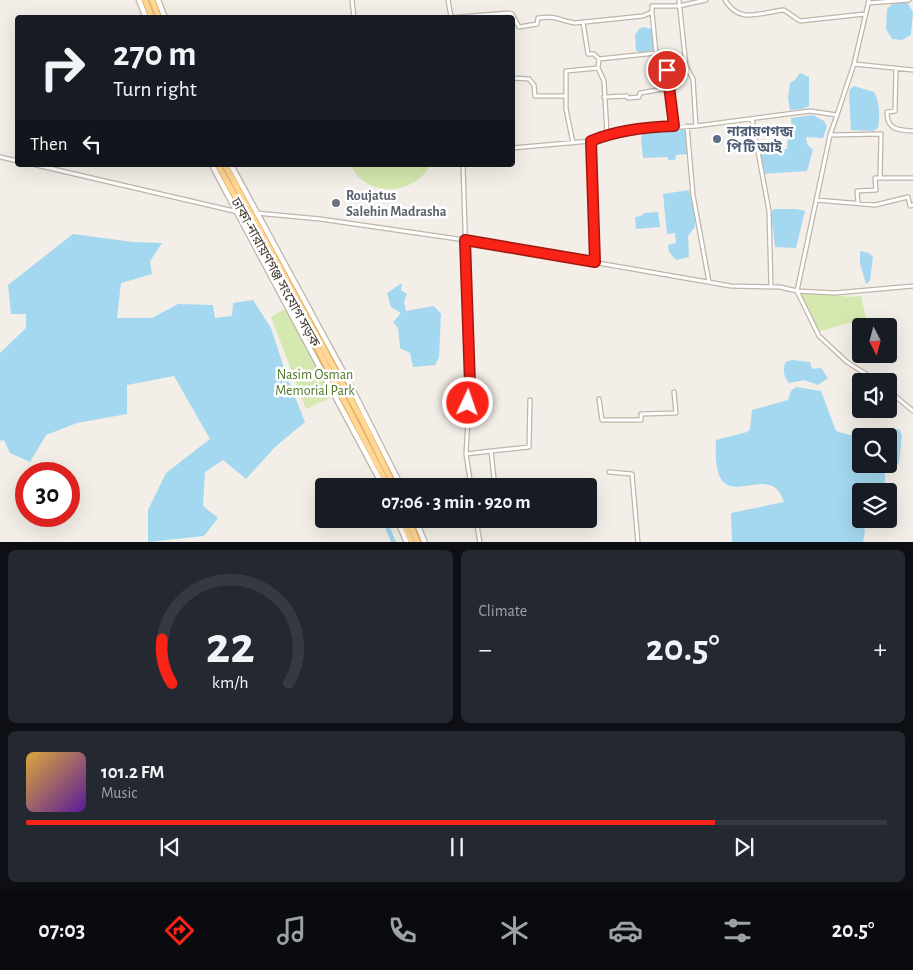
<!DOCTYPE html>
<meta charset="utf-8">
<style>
:root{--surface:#171b24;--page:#242831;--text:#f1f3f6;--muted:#9ea1a6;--line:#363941;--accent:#fa2317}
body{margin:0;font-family:"Alegreya Sans","Noto Sans Bengali",sans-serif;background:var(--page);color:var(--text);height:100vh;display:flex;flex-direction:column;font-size:19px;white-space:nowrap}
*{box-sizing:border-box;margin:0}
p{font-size:16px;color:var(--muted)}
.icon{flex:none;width:28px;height:28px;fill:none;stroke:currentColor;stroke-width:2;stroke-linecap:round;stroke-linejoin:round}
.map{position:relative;height:542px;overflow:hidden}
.sheet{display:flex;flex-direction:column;gap:8px;padding:8px;background:#0d0f14;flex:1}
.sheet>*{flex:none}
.hud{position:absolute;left:15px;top:15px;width:500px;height:152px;border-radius:5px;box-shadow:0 5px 20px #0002;background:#171b24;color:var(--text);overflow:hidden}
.needle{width:32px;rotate:174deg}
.fabs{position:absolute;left:852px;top:318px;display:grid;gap:10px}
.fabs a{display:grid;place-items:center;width:45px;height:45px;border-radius:5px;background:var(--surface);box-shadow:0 5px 20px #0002;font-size:25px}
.speed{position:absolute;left:15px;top:462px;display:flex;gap:10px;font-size:25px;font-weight:700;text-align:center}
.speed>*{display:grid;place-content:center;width:65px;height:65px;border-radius:50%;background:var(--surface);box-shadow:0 5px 20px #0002;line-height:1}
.speed .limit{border:8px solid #d22;background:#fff;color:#111}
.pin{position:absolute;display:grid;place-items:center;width:42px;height:42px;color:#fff;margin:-21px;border:2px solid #fff;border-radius:50%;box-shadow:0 1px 5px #0007}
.me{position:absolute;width:55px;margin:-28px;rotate:3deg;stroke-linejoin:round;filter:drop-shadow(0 0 4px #0008)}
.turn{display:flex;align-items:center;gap:18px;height:105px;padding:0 15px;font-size:22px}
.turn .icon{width:65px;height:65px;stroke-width:2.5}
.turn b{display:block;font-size:35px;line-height:42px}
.then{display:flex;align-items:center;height:48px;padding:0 15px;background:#0003;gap:10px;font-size:19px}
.big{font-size:38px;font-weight:700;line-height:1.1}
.sheet .card{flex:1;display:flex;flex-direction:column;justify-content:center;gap:8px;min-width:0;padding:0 18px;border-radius:8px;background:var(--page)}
.sheet .dial{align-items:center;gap:0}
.dial svg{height:130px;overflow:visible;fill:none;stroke:var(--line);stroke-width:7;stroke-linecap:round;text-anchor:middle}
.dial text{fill:var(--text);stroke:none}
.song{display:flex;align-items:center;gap:15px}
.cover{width:60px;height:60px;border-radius:8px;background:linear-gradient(135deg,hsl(40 70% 55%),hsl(270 70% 35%))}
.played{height:5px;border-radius:2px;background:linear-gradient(90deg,var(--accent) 80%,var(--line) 80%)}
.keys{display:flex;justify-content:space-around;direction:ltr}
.heat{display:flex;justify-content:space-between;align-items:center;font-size:28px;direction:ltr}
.sheet .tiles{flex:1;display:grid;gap:8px;grid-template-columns:1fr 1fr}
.card:last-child{grid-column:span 2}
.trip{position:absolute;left:315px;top:478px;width:282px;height:50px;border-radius:5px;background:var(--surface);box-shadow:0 5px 20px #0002;font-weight:700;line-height:50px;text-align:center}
.menu{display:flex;height:80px;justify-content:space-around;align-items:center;background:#090b0e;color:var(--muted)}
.menu .icon{width:35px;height:35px}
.menu .on{color:var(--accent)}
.menu b{font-size:22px;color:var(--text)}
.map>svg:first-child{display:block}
.green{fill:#d4e8af}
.water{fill:#a3d8f0;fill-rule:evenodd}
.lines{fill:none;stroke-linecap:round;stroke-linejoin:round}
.canal{stroke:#a3d8f0;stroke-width:4.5}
.minor-casing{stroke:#bfb5a9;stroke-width:5.5}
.tertiary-casing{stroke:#bfb5a9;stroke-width:7}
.primary-casing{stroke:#e4b164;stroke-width:8}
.minor{stroke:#fff;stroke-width:3}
.tertiary{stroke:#fff;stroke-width:4.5}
.primary{stroke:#fed695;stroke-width:5}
.route-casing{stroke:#a2170f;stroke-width:12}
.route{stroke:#fa2317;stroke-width:9}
.service-dot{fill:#5c6f8a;stroke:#fff;stroke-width:2}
.worship-dot{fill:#6b7280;stroke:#fff;stroke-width:2}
.labels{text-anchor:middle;stroke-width:5;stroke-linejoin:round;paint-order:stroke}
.service-label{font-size:14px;font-weight:bold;fill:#4e5e75;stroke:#fff;text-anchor:start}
.worship-label{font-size:14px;font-weight:bold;fill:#5b616d;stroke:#fff;text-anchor:start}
.street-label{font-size:14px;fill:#463e36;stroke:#fff}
.park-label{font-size:14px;fill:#4f7829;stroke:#fff}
</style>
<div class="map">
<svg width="913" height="543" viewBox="0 0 913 543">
<rect width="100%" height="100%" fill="#f3eee7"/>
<path class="green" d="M351,165H430C416,195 365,199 351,165Z
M819,292L848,297L861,296L866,318L817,332L798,293Z
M293,304L341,393L306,409L271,317Z"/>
<path class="water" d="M907,2L913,12L911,35L902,40L892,39L886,29L887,9L892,4Z
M643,27L652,29L654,50L642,54L636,50L635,35L639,29Z
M800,73L809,77V106L802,109L790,110L788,98L790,83L795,80Z
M854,86L874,92C880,104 880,114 878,128L873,131L851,130L849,94L850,89Z
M813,115L824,121L827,126L823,138L806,137L807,144L813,150L807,171L763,174L760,155L787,149L788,139L792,135L791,118Z
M674,128L686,130L687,154L676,155L675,160H668V157L643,158L641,138L644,131Z
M689,190L695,212V227L688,236L689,257L676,260L669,252L668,245L676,243L675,233L667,234L663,194Z
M774,209H796L805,211L796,248L775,247L771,213Z
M658,212L660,227L636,229L635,217L641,216L644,213Z
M73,234L133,242L162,243L150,261L152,274L121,283L117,318H152L178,304L213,305L215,318L232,316L233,303L253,300L271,328L286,374L305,422L275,447L246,479L223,460L205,472L203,506L218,518L204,536L148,542V510L166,473L210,439L174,376L127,385V414L77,423L46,435L30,462L10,453L4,440L0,441V353L26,328V314H11L8,285Z
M860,251L869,253L873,257L870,281L866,284L860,263Z
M402,283L401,290L407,294L404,302L406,311L434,306L441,314L439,357L435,365L413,367L410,353L400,348L398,328L393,322L401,313L391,307L387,293Z
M792,360L810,362L812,369L821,368L828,378L818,385L804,380L789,383C784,377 782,369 786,362Z
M796,387L821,391L836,431L849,435L899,429L902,435L899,463L885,472V491H861L859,498L865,531L863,542H732L731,513L784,502C769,453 711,530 716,440L747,432L750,429L752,410L788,400L791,391ZM861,436H889V464H861Z"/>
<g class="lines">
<path class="canal" d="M384,519L394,543"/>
<defs>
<path id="minor" d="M352,0L354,18
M448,0L451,17
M679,0L686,66L693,79L696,126
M725,0C740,25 760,12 784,10L800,21L865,14
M868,3L909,0
M447,18L509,13L512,14L519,27L537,24L538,18C559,15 558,21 575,23L643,16L652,12V6H679L706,0
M583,22L588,54H594L599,59L656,53L652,12
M599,59L598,68L604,81L607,134
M854,64L869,0
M896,68L895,111L887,112C887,130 898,130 913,131
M512,78L529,79L534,85L535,96H566
M604,97L627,96L628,98L639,97L640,93L669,88
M837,115L830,135L797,291L835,293L913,286
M752,119L769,211L771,287
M674,126L667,70L686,66
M687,126L693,195L709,282
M830,135L881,134L880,178
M591,141L595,262
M573,143L566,109V71L598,68
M512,148L591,141L607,134L623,131L696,126L810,111L837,115L854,64L913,70
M0,157L18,161
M36,165L238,212
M463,165L470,384L466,454
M816,200L875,205L908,197L910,206L913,205
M858,203L857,191L876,190L875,178H913
M256,213L320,219L465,240L731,286L780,287L797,291L819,336L847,362L877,381
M889,391L913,411
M599,399L602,420H641V414L676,413L674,392
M609,472L632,474L638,543
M494,479L491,451L529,447L530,400
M471,486L466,454L491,451
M476,519L480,543"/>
<path id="tertiary" d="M139,0L146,18
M158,0L165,18
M212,165L383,486
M231,165L347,379L401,486
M397,519L407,543
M415,519L425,543"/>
<path id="primary" d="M145,0L152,18
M152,0L159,18
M218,165L321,355L388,486
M225,165L362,420L394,486
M402,519L412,543
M408,519L418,543"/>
</defs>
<use href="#minor" class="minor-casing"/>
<use href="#tertiary" class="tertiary-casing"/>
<use href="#primary" class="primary-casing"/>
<use href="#minor" class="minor"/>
<use href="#tertiary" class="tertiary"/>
<use href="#primary" class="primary"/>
</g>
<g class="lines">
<defs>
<path id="route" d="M468,403L470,384L465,240L595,262L591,141C617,130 645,127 674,126L667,70"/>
</defs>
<use href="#route" class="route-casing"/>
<use href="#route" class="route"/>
</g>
<circle class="service-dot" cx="717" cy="139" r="5"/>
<circle class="worship-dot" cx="336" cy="203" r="5"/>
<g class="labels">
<g class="service-label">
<text x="727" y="136">নারায়ণগন্জ<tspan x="727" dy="16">পি টি আই</tspan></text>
</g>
<g class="worship-label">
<text x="346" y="200">Roujatus<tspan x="346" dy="16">Salehin Madrasha</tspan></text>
</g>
<g class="street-label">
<text transform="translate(276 272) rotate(61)" y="5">ঢাকা-নারায়ণগঞ্জ সংযোগ সড়ক</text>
</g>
<g class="park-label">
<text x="315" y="379">Nasim Osman<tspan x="315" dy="16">Memorial Park</tspan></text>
</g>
</g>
</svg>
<div class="fabs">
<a><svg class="needle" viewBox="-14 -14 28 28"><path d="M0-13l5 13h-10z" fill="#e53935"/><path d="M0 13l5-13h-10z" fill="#9ea1a6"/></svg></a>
<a><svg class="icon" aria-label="sound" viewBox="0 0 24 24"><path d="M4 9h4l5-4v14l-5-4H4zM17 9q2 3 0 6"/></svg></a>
<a><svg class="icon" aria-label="search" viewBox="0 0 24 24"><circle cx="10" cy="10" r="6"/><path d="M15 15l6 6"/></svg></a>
<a><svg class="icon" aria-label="layers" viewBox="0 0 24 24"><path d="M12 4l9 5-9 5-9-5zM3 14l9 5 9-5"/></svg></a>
</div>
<div class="speed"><div class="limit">30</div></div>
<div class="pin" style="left:667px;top:70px;background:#d93025"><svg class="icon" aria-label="arrive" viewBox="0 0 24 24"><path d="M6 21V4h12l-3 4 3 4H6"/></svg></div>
<svg class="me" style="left:468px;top:403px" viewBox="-20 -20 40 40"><circle r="17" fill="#fa2317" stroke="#fff" stroke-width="3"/><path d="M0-11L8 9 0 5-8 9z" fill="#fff"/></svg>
<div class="trip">07:06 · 3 min · 920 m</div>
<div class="hud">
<div class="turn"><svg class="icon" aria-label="right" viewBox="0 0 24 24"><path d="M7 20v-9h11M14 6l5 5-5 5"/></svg><div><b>270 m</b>Turn right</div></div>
<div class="then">Then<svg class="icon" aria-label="left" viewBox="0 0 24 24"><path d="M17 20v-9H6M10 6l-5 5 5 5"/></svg></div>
</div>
</div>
<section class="sheet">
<div class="tiles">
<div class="card dial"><svg viewBox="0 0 100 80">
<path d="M14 69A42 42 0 1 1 86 69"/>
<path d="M14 69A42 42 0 0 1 8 42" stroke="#fa2317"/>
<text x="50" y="56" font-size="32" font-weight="700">22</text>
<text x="50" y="72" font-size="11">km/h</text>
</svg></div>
<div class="card"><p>Climate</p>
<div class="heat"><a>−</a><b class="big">20.5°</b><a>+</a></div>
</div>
<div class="card">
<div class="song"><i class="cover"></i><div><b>101.2 FM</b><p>Music</p></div></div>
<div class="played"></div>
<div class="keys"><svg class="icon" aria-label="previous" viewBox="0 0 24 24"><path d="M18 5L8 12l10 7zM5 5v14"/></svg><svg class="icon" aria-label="pause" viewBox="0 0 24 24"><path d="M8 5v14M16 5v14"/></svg><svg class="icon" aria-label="next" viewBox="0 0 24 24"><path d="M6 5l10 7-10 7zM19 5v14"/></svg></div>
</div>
</div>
</section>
<nav class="menu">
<b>07:03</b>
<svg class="icon on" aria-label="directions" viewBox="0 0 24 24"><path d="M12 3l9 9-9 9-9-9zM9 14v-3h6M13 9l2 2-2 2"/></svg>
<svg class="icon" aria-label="music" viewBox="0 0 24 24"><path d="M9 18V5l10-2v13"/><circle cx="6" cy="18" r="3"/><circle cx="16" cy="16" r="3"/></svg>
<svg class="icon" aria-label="phone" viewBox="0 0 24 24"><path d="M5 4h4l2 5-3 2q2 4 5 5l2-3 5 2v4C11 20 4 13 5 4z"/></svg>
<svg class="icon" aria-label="climate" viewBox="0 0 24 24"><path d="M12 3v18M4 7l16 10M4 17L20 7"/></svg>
<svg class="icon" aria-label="car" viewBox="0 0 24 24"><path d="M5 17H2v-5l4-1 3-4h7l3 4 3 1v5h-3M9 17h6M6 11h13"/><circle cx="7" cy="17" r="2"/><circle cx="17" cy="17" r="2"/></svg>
<svg class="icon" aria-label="filters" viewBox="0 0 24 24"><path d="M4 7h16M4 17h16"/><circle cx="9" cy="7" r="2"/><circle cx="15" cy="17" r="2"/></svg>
<b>20.5°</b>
</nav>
